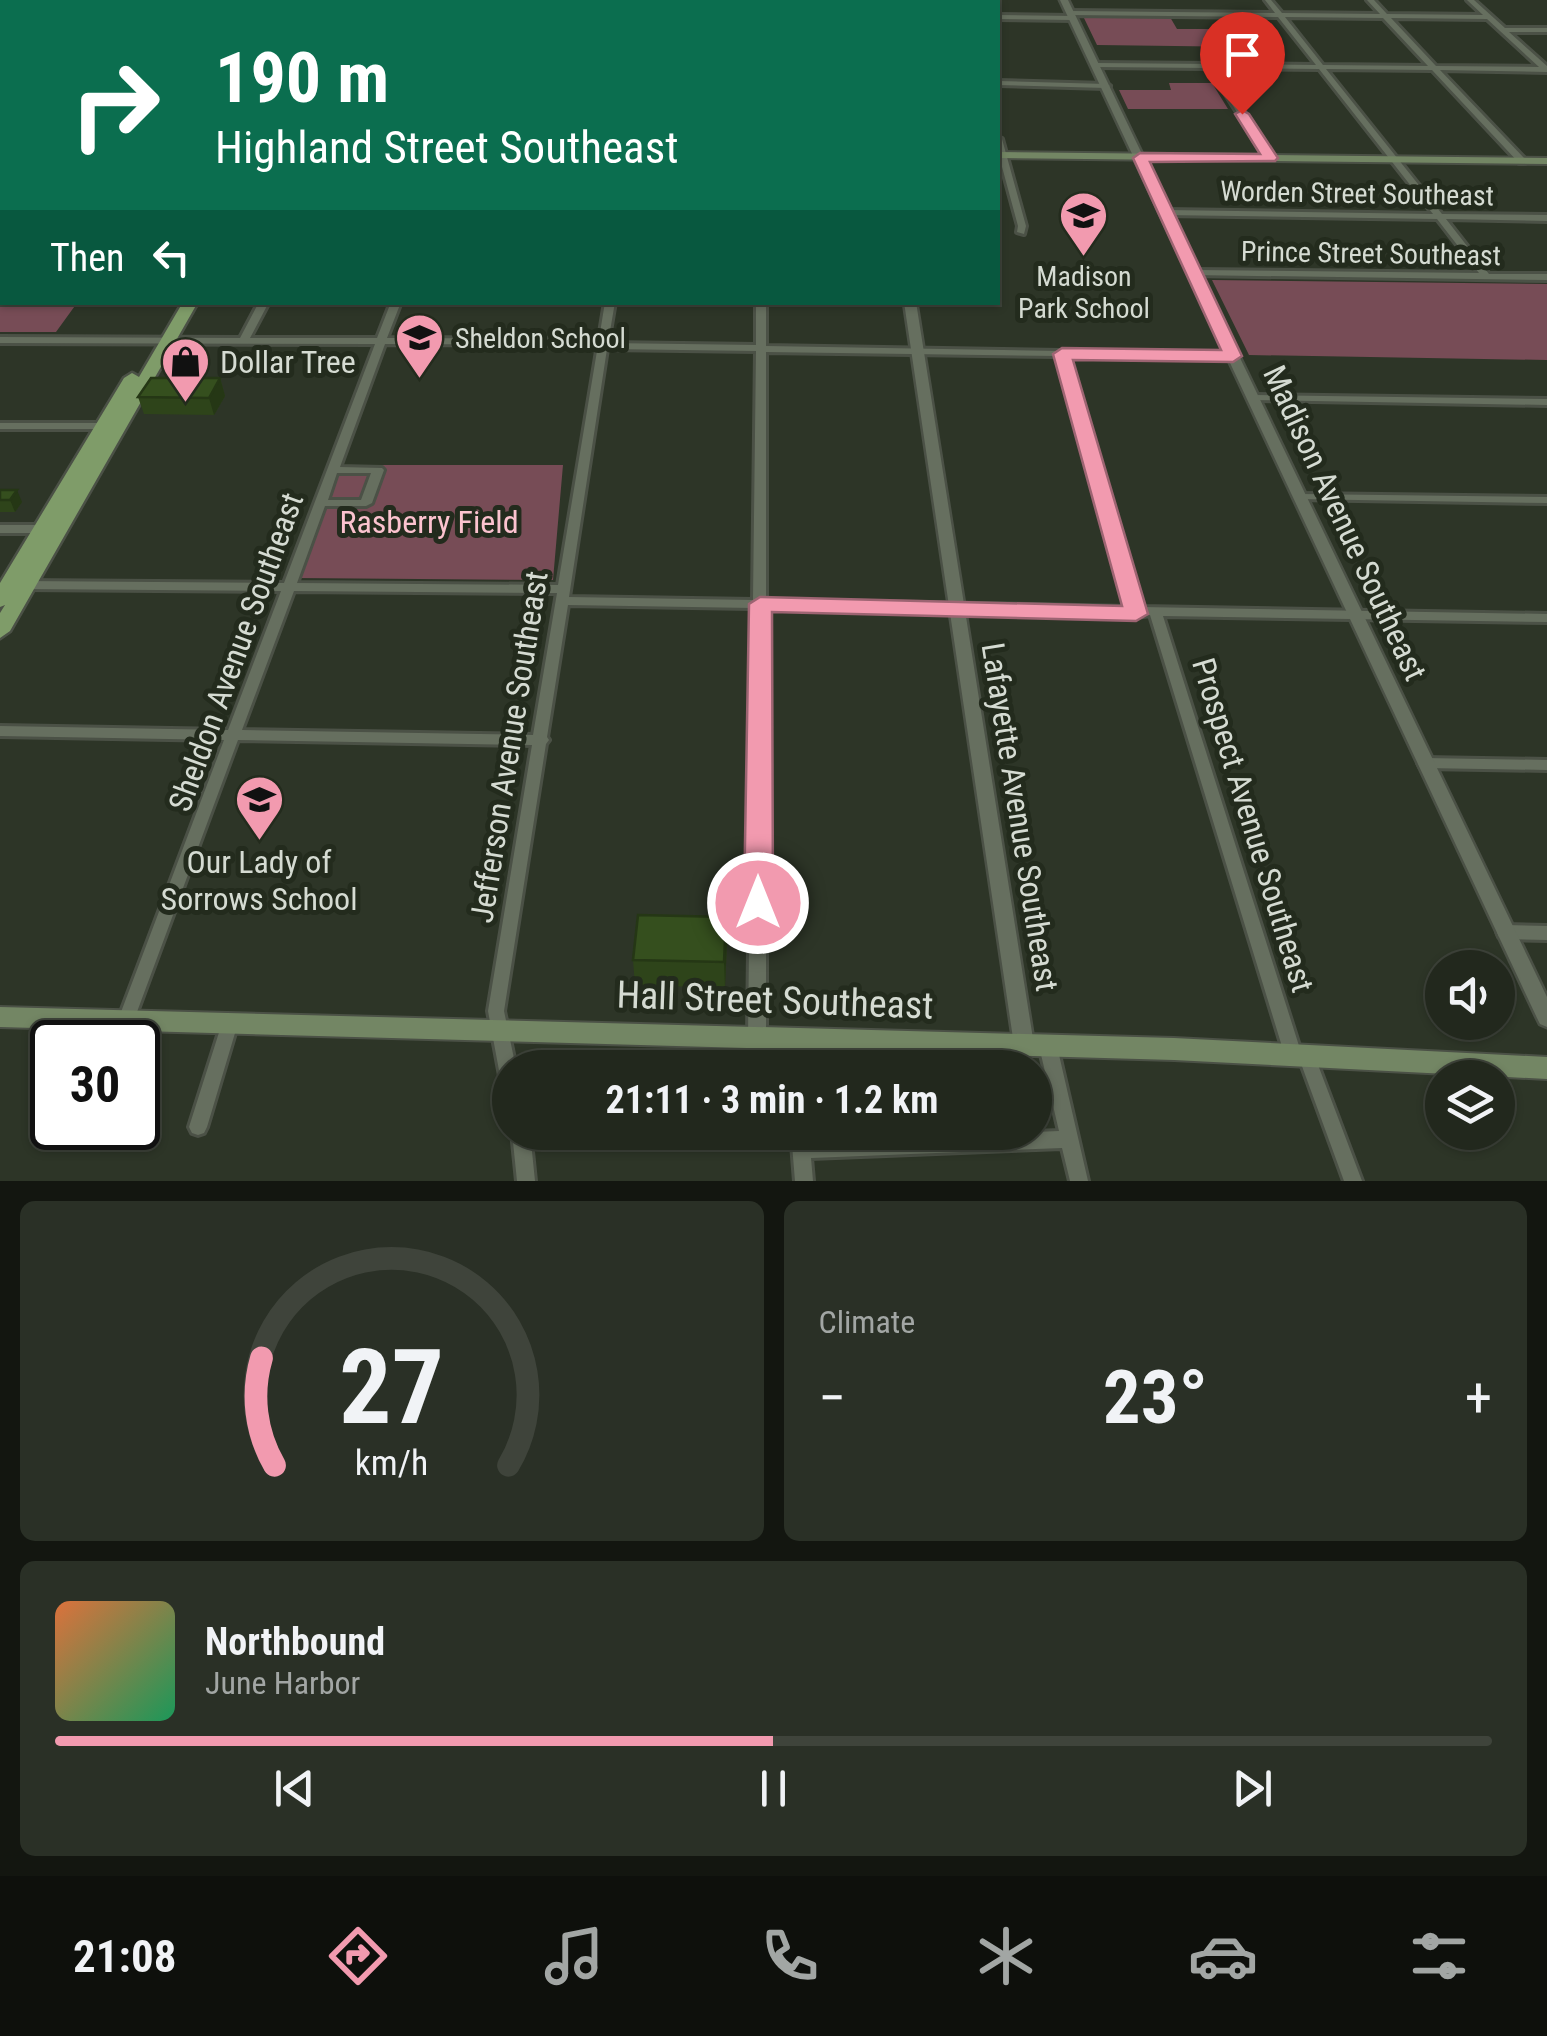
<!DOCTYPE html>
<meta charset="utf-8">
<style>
:root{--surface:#22281d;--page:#2a3026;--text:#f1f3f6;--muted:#a2a6a4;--line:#3f443b;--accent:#f29aaf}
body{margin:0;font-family:"Roboto Condensed",sans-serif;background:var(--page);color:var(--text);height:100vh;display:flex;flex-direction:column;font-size:38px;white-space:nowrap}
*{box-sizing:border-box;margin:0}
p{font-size:32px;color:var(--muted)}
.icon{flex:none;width:55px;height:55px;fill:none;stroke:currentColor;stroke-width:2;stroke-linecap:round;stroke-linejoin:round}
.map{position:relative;height:1181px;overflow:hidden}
.drawer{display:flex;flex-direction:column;gap:20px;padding:20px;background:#131610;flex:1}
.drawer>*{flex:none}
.guide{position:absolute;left:0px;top:0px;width:1000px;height:305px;box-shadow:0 2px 8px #0004,0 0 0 2px var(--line);background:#0b6e4f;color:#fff;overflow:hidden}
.fabs{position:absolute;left:1425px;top:950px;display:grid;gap:20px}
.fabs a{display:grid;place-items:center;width:90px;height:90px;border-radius:50%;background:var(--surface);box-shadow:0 2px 8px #0004,0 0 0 2px var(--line);font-size:50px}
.speed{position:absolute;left:30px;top:1020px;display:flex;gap:20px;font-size:50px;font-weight:700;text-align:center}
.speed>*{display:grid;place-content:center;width:130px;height:130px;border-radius:50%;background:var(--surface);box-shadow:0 2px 8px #0004,0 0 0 2px var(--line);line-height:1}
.speed .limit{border:5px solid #111;border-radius:15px;background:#fff;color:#111}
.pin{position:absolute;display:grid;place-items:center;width:85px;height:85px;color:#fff;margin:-102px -42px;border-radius:50% 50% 50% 0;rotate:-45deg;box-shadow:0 0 10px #0007}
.pin .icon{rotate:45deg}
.me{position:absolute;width:110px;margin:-55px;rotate:0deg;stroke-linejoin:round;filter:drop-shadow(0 0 8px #0008)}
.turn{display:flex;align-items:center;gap:35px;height:210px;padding:0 50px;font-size:45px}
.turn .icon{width:130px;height:130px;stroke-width:2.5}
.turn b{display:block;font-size:70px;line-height:85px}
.then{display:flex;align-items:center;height:95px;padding:0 50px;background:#0003;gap:20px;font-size:38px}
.big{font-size:75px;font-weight:700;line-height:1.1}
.drawer .card{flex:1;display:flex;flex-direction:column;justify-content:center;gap:15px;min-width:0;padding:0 35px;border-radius:15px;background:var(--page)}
.drawer .dial{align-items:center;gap:0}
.dial svg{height:260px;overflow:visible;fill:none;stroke:var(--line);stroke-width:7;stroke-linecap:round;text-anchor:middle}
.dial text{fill:var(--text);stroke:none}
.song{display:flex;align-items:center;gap:30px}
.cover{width:120px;height:120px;border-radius:15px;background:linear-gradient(135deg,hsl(20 70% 55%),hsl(150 70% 35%))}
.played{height:10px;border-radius:5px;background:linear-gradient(90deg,var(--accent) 50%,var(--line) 50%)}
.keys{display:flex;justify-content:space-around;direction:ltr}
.heat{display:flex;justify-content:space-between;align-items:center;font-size:55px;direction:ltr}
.drawer .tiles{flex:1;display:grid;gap:20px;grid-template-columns:1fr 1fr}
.card:last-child{grid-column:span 2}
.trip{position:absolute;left:492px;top:1050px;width:560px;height:100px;border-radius:50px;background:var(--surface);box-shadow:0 2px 8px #0004,0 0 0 2px var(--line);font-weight:700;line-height:100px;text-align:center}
.dock{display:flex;height:160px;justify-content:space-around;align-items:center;background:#0e100c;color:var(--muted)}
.dock .icon{width:70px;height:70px}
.dock .current{color:var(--accent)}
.dock b{font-size:45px;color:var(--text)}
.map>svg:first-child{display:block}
.green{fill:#774c56}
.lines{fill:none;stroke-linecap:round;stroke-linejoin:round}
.minor-casing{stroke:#4b5146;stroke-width:6}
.tertiary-casing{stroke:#4b5146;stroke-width:5}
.secondary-casing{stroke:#4b5146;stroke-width:4}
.primary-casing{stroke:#4b5146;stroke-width:5}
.minor{fill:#666f5f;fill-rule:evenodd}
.tertiary{fill:#666f5f;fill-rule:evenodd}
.secondary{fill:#738664;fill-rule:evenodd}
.primary{fill:#7f9c69;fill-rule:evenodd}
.wall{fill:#2e441a}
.shaded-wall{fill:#253715}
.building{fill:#354f1e;stroke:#253715;stroke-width:2.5}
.route{fill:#f29aaf;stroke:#9d6472;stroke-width:2.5}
.labels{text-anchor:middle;stroke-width:10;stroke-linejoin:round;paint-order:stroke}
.far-street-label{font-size:28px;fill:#d5dbd2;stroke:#232b1d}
.far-poi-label{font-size:28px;fill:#d5dbd2;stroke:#232b1d}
.poi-label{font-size:32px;fill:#d5dbd2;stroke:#232b1d;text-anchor:start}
.park-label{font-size:32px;fill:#fcc3cf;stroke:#232b1d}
.street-label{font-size:32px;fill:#d5dbd2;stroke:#232b1d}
.near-street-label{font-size:38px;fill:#d5dbd2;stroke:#232b1d}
</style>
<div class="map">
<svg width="1547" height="1181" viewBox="0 0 1547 1181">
<rect width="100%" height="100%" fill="#2d3527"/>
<path class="green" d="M1083,16L1170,17L1177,29H1239L1251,47L1097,45Z
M1169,83H1212L1228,109H1128L1119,90H1171Z
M0,266L2,302L77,303L56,332H0Z
M1212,280L1547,284V360L1249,355Z
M335,465H563L553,580L295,578Z"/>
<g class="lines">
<defs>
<path id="minor" d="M508,0H514L513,2H507Z
M582,0H588L587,2H581Z
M656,0H662V2H656Z
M745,0H751V2H745Z
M952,0H958L959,2H953Z
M1265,0H1271L1282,13L1380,14L1367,0H1374L1387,14L1483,15L1467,0H1474L1505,28H1547V32H1509L1547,66V72L1440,70L1525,159V163H1519L1432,70L1326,69L1442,214L1547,215V221L1446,219L1489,274H1547V280L1192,275L1190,273L1195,270L1479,273L1437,219L1163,215L1162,213L1166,210L1433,214L1319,69L1216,68L1274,158L1270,160L1266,158L1209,68L1096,67L1092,65L1096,63L1316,65L1278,17L1070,15L1067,13L1070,11L1275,13ZM1285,17L1383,18L1428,66L1323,65ZM1391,18L1487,19L1539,67L1436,66Z
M998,15L1072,16L1075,18L1072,20L998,19Z
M0,52H2V56H0Z
M998,81L1106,84L1110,86L1106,88L998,85Z
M0,96H2V100H0Z
M998,137L1002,139L1026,226L1024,234L1017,232L1018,226L998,152Z
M259,302H269L250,338H377L391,302H401L387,338L599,339L605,302H615L608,343L756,345V302H766V346L1237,354V358L1233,359L1068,356L1141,607L1547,614V622L1163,616L1300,1049L1306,1046L1312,1049L1362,1181H1344L1299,1058L1293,1061L1287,1058L1284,1053L1150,615L1136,617L1131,615L766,609V1037L763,1042L757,1044L751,1042L748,1037L753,608L568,605L547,737L549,740L546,744L504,1011L516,1068H510V1089L504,1087L501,1081L488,1011L532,745L238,740L134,1020L132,1025L126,1027L120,1025L118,1020L224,740L0,736V726L228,730L281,591L22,589L16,585L22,581L284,583L375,344L0,343V337L240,338ZM385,344L598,345L558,585L297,583L325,506H366L372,503L384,470L382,468L340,467ZM607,349L756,351L753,600L569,597ZM766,352L1058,356L1128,607L766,600ZM337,473H371L361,500H328ZM294,591L557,593L533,735L242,730Z
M1254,395L1547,399V405L1250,400V396Z
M0,423H107L112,426L107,429H0Z
M1300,494L1547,497V503L1296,499L1294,497Z
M0,525H47L53,529L47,533H0Z
M1425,758L1547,760V770L1425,768L1420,767L1418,763L1420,759Z
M1505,925L1547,926V940L1505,939L1499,937L1497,932L1499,927Z
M230,1016L236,1018L238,1023L207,1127L204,1133L198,1135L192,1133L189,1127L222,1023L224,1018Z
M792,1031L798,1033L801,1038L804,1068H786L783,1038L786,1033Z
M1048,1038L1054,1041L1057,1046L1088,1181H1070L1062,1148L811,1158L813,1181H795L791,1132H809L810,1141L1059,1131L1039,1046L1042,1041Z
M512,1132H530L535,1181H517Z"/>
<path id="tertiary" d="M154,0H162L160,2H152Z
M840,0H848L849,2H841Z
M1060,0H1068L1547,997V1027L1540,1024L1537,1018Z
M904,302H916L1034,1045L1031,1051L1024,1054L1017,1051L1014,1045Z"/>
<path id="secondary" d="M0,142H2V148H0Z
M998,152L1547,158V164L998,158Z
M0,1007L1174,1038L1547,1057V1079L1174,1060L0,1027Z"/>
<path id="primary" d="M183,302H198L10,631L0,638V613L5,605L0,607V583L124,378L132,373L139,377Z"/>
</defs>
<use href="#minor" class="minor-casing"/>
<use href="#tertiary" class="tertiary-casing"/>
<use href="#secondary" class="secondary-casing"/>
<use href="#primary" class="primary-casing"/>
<use href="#minor" class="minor"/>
<use href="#tertiary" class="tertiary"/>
<use href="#secondary" class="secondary"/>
<use href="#primary" class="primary"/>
</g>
<path class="wall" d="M0,102H2V128H0Z
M220,378L225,396L214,415L144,414L138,397Z
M0,490L22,502L15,512H0Z
M727,942L725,987L635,986L633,960Z"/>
<path class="shaded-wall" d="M2,211V239L0,242V212Z
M220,378L225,396L214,415L209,398Z
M17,490L22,502L15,512L10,500Z
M726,917L727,942L725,987L724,962Z"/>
<path class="building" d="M151,378H220L209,398L138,397Z
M0,490H17L10,500H0Z
M638,915L726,917L724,962L633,960Z"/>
<path class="route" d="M1242,110L1249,114L1278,158L1275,161L1150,162L1242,356L1233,362L1073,360L1148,614L1136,621L772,612L773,903L768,911L758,915L748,911L744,903L749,604L760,597L1122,606L1053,354L1062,348L1221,350L1133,158L1140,153L1260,154L1235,114Z"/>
<defs>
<symbol id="school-pin" viewBox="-11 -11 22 30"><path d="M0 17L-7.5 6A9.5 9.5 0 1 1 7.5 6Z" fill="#f29aaf" stroke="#232b1d"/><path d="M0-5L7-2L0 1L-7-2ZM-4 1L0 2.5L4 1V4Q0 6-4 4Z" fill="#111"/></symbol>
<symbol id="shop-pin" viewBox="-11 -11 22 30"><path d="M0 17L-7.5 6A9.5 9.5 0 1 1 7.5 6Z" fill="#f29aaf" stroke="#232b1d"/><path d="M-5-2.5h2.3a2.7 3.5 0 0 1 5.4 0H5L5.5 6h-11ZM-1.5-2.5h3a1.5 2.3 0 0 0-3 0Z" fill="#111"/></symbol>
</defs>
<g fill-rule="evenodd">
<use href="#school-pin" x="1056" y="188" width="55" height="75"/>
<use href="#school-pin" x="392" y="310" width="55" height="75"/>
<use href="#shop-pin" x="158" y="334" width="55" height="75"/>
<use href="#school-pin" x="232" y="772" width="55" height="75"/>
</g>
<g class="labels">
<g class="far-street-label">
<text transform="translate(1357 193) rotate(1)" y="10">Worden Street Southeast</text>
<text transform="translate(1371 253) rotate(1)" y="10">Prince Street Southeast</text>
</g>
<g class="far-poi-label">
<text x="1084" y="286">Madison<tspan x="1084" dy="32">Park School</tspan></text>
<text x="455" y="348" text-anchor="start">Sheldon School</text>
</g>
<g class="poi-label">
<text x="220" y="373">Dollar Tree</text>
<text x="259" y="873" text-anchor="middle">Our Lady of<tspan x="259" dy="37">Sorrows School</tspan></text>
</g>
<g class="park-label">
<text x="429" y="533">Rasberry Field</text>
</g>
<g class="street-label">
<text transform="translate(1345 523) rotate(65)" y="11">Madison Avenue Southeast</text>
<text transform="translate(236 652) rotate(-70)" y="11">Sheldon Avenue Southeast</text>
<text transform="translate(509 747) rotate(-81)" y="11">Jefferson Avenue Southeast</text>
<text transform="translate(1020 817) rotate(81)" y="11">Lafayette Avenue Southeast</text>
<text transform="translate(1253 825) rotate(73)" y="11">Prospect Avenue Southeast</text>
</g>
<g class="near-street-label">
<text transform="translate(775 1000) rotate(2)" y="13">Hall Street Southeast</text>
</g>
</g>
</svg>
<div class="fabs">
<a><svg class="icon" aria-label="sound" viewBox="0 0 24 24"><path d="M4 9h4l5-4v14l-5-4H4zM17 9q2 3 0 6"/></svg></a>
<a><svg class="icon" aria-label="layers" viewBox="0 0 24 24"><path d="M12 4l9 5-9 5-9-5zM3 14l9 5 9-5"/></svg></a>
</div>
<div class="speed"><div class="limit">30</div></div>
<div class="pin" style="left:1242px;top:114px;background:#d93025"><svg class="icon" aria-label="arrive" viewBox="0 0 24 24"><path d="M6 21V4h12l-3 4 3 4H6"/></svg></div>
<svg class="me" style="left:758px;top:903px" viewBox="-20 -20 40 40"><circle r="17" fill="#f29aaf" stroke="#fff" stroke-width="3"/><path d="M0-11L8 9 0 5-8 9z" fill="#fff"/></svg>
<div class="trip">21:11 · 3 min · 1.2 km</div>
<div class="guide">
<div class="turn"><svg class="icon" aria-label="right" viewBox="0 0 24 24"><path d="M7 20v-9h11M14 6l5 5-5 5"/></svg><div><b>190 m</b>Highland Street Southeast</div></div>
<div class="then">Then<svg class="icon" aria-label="left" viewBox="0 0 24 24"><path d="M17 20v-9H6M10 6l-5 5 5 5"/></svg></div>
</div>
</div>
<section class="drawer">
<div class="tiles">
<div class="card dial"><svg viewBox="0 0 100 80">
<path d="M14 69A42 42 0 1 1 86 69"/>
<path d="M14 69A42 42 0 0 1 10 36" stroke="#f29aaf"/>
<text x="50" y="56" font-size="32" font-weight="700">27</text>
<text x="50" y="72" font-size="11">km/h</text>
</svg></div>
<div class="card"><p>Climate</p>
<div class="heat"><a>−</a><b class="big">23°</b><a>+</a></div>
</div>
<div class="card">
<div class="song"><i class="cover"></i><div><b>Northbound</b><p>June Harbor</p></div></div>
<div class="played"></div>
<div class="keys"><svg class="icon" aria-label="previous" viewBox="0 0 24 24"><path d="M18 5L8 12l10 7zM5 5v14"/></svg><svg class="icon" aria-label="pause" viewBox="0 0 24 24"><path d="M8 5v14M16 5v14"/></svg><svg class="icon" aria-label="next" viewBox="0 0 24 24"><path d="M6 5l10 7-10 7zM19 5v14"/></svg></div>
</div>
</div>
</section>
<nav class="dock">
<b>21:08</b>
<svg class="icon current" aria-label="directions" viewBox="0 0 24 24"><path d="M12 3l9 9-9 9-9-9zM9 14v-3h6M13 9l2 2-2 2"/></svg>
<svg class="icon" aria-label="music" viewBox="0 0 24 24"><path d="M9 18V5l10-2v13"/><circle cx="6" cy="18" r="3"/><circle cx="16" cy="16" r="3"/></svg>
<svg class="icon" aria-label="phone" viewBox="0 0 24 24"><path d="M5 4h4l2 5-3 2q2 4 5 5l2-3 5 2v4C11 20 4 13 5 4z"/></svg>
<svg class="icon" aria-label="climate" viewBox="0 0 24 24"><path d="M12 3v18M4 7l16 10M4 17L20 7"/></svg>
<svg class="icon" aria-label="car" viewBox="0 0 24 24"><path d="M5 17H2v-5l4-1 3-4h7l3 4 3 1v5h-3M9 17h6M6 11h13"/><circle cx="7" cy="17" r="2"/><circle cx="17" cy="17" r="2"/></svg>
<svg class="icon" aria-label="filters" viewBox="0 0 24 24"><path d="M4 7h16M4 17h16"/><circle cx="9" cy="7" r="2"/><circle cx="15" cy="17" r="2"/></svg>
</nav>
